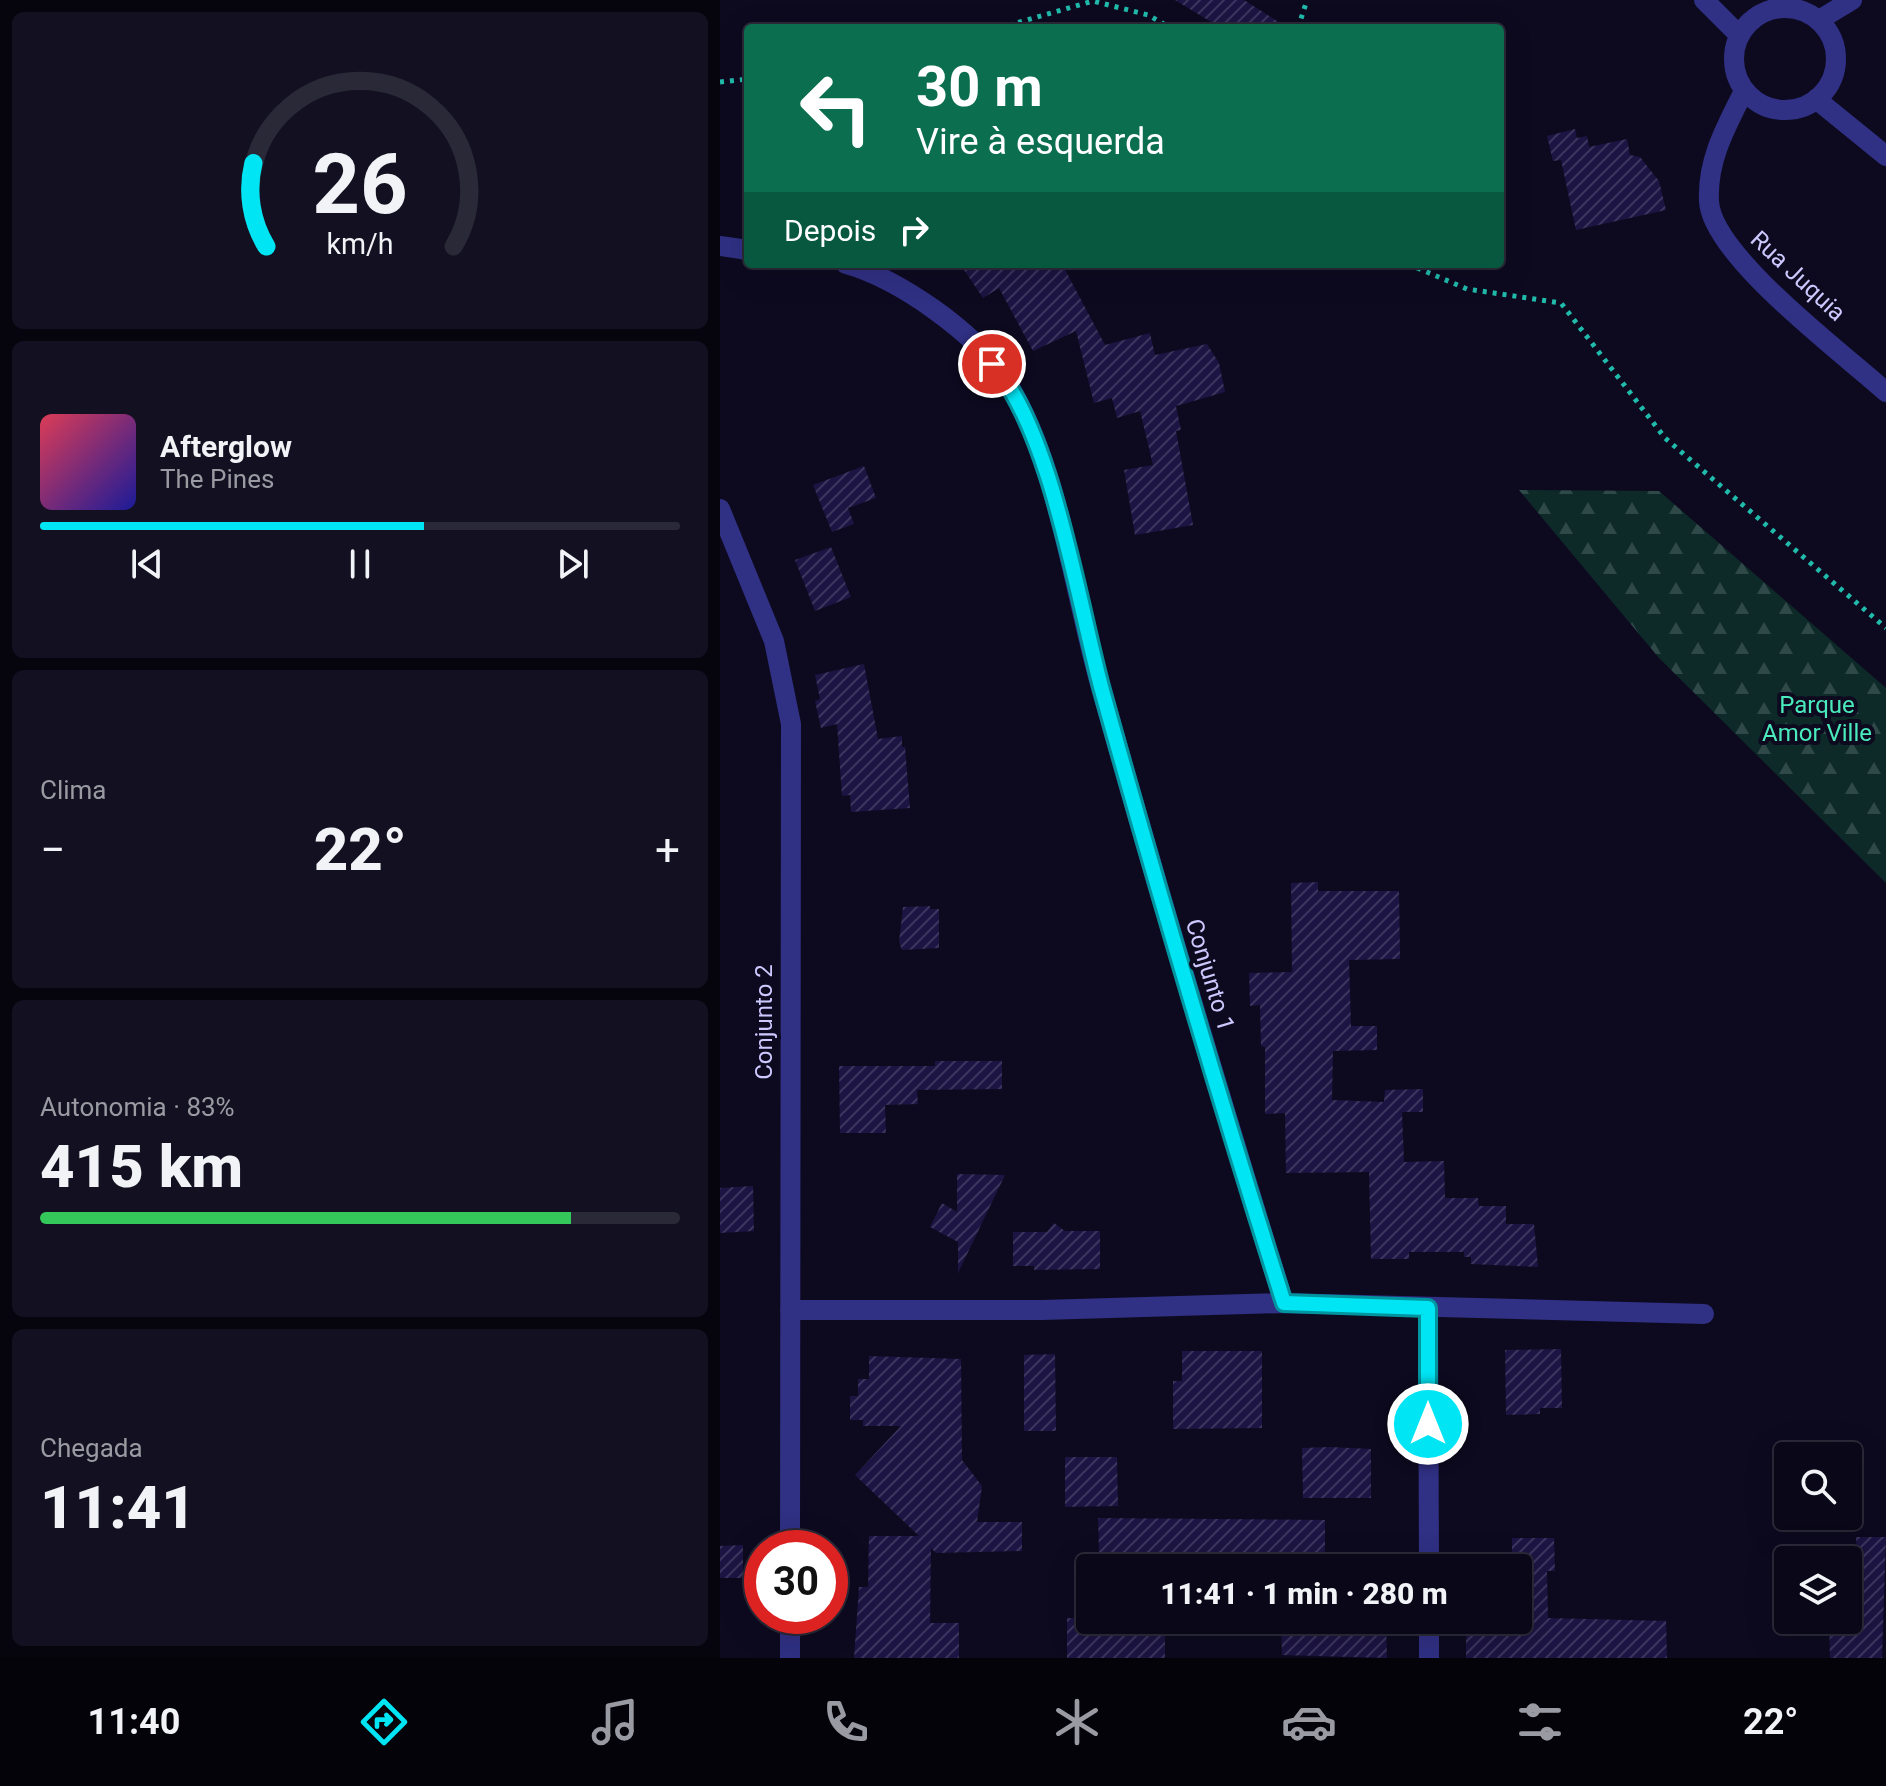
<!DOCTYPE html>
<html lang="pt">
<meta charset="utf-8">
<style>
:root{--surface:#0a0818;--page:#131121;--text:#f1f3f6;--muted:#999aa2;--line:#2a2937;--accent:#00e5f4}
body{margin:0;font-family:Roboto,sans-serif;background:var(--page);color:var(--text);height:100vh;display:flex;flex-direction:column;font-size:30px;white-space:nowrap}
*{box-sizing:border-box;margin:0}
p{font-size:26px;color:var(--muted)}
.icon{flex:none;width:44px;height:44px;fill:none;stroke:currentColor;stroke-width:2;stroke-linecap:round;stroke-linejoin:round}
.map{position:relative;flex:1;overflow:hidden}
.side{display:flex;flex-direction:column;gap:12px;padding:12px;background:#06040d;width:720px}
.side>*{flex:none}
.hud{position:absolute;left:24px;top:24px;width:760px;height:244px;border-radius:8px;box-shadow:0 8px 32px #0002,0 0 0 2px var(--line);background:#0b6e4f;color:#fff;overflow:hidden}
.tools{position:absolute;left:1054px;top:1442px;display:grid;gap:16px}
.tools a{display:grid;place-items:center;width:88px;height:88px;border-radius:8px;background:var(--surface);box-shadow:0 8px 32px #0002,0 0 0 2px var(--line);font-size:40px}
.speed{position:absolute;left:24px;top:1530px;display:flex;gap:16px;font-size:40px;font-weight:700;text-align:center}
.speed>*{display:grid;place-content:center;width:104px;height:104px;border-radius:50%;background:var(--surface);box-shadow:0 8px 32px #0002,0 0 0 2px var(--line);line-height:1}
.speed .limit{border:12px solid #d22;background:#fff;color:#111}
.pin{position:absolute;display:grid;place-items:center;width:68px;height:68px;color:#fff;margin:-34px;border:4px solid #fff;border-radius:50%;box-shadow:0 2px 8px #0007}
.me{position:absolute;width:88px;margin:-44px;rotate:0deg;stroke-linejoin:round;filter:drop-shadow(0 0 6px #0008)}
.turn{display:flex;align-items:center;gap:28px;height:168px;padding:0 40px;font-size:36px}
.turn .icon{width:104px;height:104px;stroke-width:2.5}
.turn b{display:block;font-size:56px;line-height:68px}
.then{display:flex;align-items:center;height:76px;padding:0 40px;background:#0003;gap:16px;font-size:30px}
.big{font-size:60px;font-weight:800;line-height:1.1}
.side .card{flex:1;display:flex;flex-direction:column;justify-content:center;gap:12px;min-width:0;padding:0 28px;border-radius:12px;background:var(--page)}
.side .dial{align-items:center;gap:0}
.dial svg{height:208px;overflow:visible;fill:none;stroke:var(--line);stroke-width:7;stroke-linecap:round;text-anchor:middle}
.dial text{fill:var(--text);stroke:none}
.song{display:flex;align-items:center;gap:24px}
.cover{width:96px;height:96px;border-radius:12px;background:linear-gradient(135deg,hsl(350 70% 55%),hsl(240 70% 35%))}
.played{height:8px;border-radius:4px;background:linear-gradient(90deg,var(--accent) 60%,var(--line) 60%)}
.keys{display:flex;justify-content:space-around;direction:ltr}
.heat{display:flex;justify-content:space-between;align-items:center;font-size:44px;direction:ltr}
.charge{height:12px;border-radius:6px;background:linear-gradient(90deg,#34c759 83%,var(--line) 0)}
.trip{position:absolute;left:356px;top:1554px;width:456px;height:80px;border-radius:8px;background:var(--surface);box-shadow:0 8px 32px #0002,0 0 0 2px var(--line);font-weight:800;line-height:80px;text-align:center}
.tabs{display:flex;height:128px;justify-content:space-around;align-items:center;background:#04030a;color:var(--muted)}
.tabs .icon{width:56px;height:56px}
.tabs .current{color:var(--accent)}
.tabs b{font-size:36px;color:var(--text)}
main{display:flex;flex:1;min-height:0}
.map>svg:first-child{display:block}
.forest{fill:url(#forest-firs)}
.building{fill:url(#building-hatch)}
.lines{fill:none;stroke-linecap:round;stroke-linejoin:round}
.path{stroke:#21bbac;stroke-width:5;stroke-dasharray:4 6;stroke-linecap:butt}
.minor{stroke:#303084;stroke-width:20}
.route-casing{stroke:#00959f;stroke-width:20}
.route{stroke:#00e5f4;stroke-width:14}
.labels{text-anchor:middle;stroke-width:8;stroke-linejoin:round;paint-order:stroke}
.street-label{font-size:24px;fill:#cdc9ff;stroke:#0d0a20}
.park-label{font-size:24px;fill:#4aeabc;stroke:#0d0a20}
</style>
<main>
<section class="side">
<div class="card dial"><svg viewBox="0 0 100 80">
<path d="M14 69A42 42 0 1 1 86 69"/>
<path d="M14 69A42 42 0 0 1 9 37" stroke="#00e5f4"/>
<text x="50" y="56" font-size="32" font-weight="700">26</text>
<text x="50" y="72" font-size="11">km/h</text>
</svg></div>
<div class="card">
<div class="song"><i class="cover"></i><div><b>Afterglow</b><p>The Pines</p></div></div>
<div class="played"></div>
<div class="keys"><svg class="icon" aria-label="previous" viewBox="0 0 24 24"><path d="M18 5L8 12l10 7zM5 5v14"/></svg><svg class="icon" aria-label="pause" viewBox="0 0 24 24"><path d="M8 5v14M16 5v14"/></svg><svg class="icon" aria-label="next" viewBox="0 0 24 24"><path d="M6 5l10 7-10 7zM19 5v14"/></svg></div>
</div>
<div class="card"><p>Clima</p>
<div class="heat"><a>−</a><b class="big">22°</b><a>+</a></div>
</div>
<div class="card"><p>Autonomia · 83%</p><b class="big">415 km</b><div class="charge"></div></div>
<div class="card"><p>Chegada</p><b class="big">11:41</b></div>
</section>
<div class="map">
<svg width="1166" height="1658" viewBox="0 0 1166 1658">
<defs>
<pattern id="forest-firs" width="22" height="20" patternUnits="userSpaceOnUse" patternTransform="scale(2)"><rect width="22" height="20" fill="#0d2a28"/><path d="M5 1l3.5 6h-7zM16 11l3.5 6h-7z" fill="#2f4848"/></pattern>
<pattern id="building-hatch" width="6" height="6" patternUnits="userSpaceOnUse" patternTransform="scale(2)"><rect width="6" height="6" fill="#1c1442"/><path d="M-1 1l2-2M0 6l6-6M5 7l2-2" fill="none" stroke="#3c355e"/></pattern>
</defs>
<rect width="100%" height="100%" fill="#0d0a20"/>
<path class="forest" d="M799,490L939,491L1166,688V883L939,658Z"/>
<path class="building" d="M455,0H524L568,28H501Z
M855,129L857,138L867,136L869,147L907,139L910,155L920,157L939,181L946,210L856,230L841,160L833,161L827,136Z
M240,264H342L385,345L430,333L435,355L487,344L499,363L505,392L456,406L461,430L456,431L473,525L415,535L404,470L433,465L420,411L397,418L392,398L374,403L356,331L313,351L279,288L263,298Z
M144,466L156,498L128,508L134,524L112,532L93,485Z
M111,547L131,597L95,611L75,560Z
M144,664L158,739L182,736V747H185L190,808L131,812L130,795L122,796L117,724L101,728L95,701L100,699L95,675Z
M598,882V891H679L680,959L629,960L631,1026H657V1050L613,1051L612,1100L664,1102L665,1090L703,1089V1112H682L684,1162L724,1161L725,1198H758L759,1206H786V1224H814L818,1267L751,1264V1257H744V1252H689V1259H651L649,1172L566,1173L565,1113L545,1114V1047L541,1046L540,1005L530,1006L529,973L572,972L571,883Z
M210,906V909H219V948L182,950L179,942L183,907Z
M215,1061H282V1089L197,1090L198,1104L165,1105L166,1133H120L119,1066H215Z
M237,1174L285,1175L238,1273V1242L210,1227L222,1203L237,1212Z
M33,1186L34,1231L0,1233V1188Z
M334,1223L345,1231H380V1269L314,1270V1266H293V1232H327Z
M841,1349L842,1408H820V1414L786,1415L785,1350Z
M462,1351H542V1428L453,1429V1381H462Z
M335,1354L336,1431H304V1355Z
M149,1356L241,1359L242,1460L262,1486L257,1522H302V1551L216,1553L211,1548L210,1623H239V1658H134L139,1587H148L149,1536H199L135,1475L181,1426H143V1420H130V1396H138V1379H149Z
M610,1447L651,1449V1498H583L582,1448Z
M345,1457H397L398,1506L345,1507Z
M378,1518L605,1520V1565L577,1566V1558L564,1557H504V1565L451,1564V1568H428V1552H379Z
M1136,1537H1166L1162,1658H1110L1109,1620H1128V1554H1137Z
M792,1538H834L835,1571H827L828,1618L946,1621L947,1658H746V1620H798V1568H792Z
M23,1545V1578H0V1546Z
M347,1618L445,1620V1658H347Z
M583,1620L666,1621L667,1658L562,1655L561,1624H583Z"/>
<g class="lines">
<path class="path" d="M279,28L373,1L428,15L451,28
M578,28L587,0
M0,82L28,79
M688,264L747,289L841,303L945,438L1166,628"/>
<path class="minor" d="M984,0L1019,35
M1014 59a51 51 0 1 1 102 0a51 51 0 1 1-102 0Z
M1099,20L1132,0
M1024,91C1006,127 987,160 989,201C991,255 1124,354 1166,392
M1096,99L1166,156
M0,246L28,250
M126,264C179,279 255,332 285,379C338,462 353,588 380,684C438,891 500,1097 564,1303
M0,509L54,641L71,724L70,1548
M708,1308L709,1568
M70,1310H322L564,1303L984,1314
M70,1616V1658
M709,1620V1658"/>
</g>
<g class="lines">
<defs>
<path id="route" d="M272,364C332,429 358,604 383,694C440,898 500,1101 564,1303L708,1308V1424"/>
</defs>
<use href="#route" class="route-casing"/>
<use href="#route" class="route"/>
</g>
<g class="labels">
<g class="street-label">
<text transform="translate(1078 276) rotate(43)" y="8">Rua Juquia</text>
<text transform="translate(490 975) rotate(73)" y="8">Conjunto 1</text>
<text transform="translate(44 1022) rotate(-90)" y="8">Conjunto 2</text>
</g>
<g class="park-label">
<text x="1097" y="713">Parque<tspan x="1097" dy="28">Amor Ville</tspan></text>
</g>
</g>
</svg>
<div class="tools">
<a><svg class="icon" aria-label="search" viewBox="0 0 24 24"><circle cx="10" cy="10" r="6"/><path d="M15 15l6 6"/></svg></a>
<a><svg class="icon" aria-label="layers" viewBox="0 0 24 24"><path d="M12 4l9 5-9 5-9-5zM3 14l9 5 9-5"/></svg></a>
</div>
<div class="speed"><div class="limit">30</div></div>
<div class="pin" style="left:272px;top:364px;background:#d93025"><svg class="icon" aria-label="arrive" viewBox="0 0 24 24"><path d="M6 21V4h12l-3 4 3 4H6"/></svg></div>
<svg class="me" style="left:708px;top:1424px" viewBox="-20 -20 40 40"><circle r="17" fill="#00e5f4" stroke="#fff" stroke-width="3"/><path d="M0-11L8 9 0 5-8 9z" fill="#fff"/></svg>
<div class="trip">11:41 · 1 min · 280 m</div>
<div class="hud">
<div class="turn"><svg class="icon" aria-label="left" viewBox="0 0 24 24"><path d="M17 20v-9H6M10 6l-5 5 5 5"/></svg><div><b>30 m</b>Vire à esquerda</div></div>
<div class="then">Depois<svg class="icon" aria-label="right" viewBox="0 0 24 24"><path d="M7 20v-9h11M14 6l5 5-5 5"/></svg></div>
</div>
</div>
</main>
<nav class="tabs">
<b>11:40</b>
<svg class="icon current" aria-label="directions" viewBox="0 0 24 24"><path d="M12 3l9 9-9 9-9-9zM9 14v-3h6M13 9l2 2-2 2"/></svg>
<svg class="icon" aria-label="music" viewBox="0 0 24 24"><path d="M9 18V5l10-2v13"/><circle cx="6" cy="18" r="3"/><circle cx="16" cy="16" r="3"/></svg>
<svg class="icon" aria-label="phone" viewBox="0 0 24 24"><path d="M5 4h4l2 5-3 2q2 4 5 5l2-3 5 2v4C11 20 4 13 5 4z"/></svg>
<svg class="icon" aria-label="climate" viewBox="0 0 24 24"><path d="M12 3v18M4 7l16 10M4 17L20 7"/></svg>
<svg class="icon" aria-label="car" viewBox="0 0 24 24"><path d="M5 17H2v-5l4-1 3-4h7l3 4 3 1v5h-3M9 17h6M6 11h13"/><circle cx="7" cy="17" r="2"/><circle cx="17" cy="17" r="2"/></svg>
<svg class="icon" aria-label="filters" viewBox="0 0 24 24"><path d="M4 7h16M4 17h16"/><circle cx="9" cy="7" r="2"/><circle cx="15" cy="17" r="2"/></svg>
<b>22°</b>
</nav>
